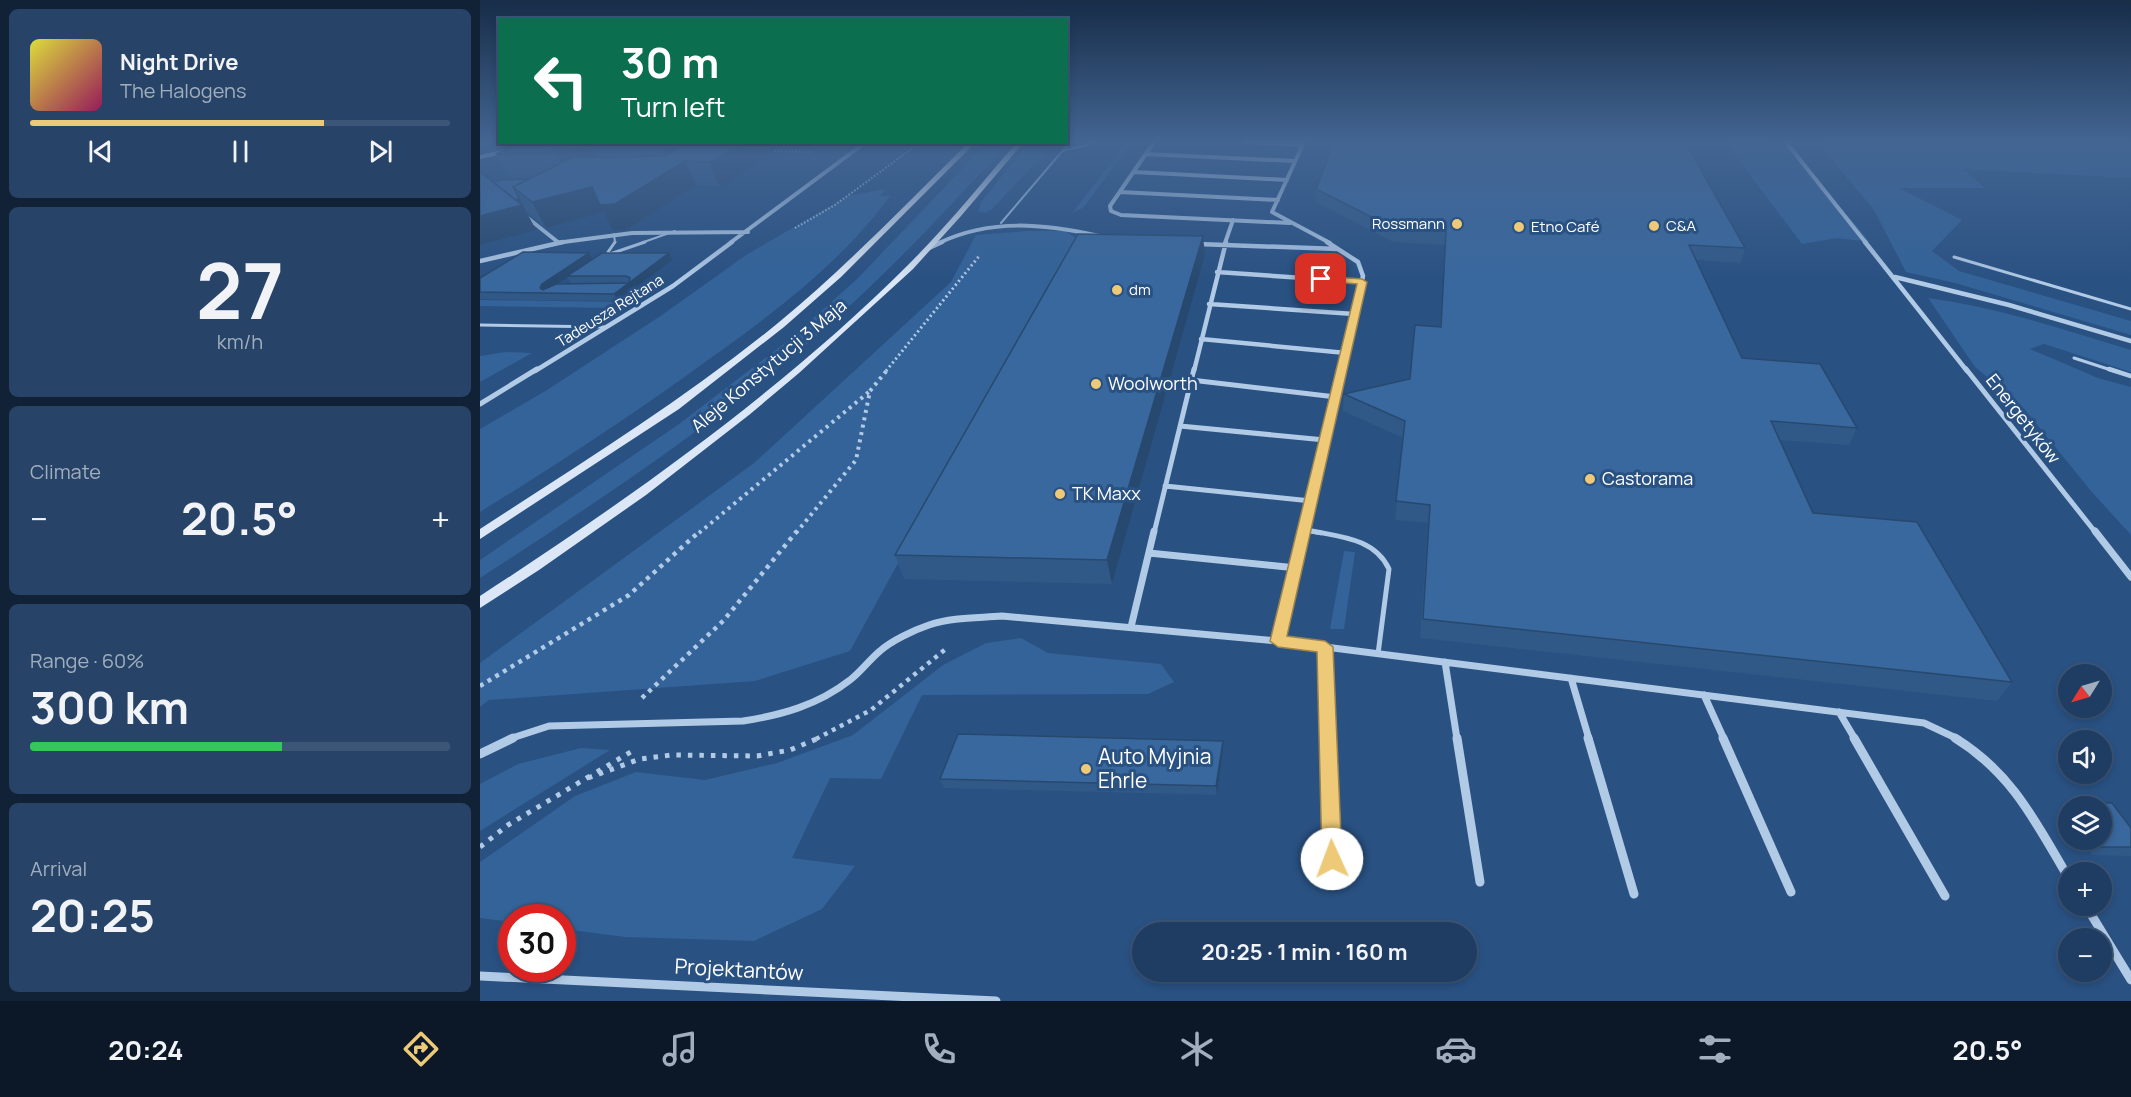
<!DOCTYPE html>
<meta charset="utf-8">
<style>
:root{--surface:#1f3d62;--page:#274468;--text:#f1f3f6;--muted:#a1aebe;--line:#3c5677;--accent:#edc978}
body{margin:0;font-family:Manrope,sans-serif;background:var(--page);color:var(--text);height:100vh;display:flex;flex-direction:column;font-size:22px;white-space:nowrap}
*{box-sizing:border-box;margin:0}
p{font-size:20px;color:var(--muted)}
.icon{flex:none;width:33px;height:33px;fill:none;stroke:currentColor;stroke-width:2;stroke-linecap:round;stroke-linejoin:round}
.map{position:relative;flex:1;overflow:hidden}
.drawer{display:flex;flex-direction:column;gap:9px;padding:9px;background:#112236;width:480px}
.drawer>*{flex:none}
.top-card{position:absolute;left:18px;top:18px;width:570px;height:126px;border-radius:0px;box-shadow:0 3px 9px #0003,0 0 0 2px var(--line);background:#0b6e4f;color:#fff;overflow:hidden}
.needle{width:39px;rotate:233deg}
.buttons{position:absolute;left:1578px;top:664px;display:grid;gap:12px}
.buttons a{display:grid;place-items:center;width:54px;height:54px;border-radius:50%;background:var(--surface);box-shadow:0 3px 9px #0003,0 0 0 2px var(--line);font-size:30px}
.speed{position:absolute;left:18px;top:904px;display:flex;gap:12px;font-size:30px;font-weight:700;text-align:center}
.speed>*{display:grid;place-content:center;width:78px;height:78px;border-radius:50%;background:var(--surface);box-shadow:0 3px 9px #0003,0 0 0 2px var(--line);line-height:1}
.speed .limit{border:9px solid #d22;background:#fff;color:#111}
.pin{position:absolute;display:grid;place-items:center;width:51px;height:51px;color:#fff;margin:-26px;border-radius:12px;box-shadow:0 3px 9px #0006}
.me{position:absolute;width:66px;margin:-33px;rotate:358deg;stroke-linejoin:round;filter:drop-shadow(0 0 4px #0008)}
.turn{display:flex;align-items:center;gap:21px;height:126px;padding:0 24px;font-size:27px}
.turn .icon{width:78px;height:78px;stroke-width:2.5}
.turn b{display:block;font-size:42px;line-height:51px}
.big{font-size:45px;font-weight:700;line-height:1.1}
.drawer .tile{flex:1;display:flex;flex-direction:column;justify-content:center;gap:9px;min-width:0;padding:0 21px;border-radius:9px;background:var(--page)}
.drawer .dial{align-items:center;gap:0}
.dial b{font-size:78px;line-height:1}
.song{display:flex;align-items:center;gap:18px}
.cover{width:72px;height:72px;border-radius:9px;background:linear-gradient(135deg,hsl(60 70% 55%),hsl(330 70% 35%))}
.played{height:6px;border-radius:3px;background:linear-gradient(90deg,var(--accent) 70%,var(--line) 70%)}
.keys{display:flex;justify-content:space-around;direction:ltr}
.heat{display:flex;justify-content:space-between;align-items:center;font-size:33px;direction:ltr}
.charge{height:9px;border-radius:4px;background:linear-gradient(90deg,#34c759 60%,var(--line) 0)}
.trip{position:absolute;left:652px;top:922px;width:345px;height:60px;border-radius:30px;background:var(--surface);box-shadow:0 3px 9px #0003,0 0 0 2px var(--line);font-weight:700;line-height:60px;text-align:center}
.tabs{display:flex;height:96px;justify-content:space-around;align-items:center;background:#0c1827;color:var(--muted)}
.tabs .icon{width:42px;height:42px}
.tabs .active{color:var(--accent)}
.tabs b{font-size:27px;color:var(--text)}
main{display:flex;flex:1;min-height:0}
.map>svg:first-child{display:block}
.green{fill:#336399}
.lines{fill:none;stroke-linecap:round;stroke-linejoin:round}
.path-far4{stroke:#b1cae6;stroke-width:2;stroke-dasharray:1.5 2;stroke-linecap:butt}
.path-far3{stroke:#b1cae6;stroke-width:3;stroke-dasharray:2 3;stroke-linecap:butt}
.path-far2{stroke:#b1cae6;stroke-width:4;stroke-dasharray:3 4.5;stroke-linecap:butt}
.path-far1{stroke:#b1cae6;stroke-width:4.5;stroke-dasharray:4 5;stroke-linecap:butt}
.path{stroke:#b1cae6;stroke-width:5;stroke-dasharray:4.5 7;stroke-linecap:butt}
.lane-far3{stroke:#b1cae6;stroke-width:2}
.lane-far2{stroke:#b1cae6;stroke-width:3}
.lane-far1{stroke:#b1cae6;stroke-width:4.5}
.lane{stroke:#b1cae6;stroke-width:5}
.street-far4{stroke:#b1cae6;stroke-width:4}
.street-far3{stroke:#b1cae6;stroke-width:4.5}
.street-far2{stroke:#b1cae6;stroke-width:5}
.street-far1{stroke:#b1cae6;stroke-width:7}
.street{stroke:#b1cae6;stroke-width:9}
.secondary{fill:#dbe7f6;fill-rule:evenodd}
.wall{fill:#315988;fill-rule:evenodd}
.shaded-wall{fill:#28496f}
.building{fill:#39689e;stroke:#28496f;stroke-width:1.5}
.route{fill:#edc978;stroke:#9a834e;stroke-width:1.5}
.poi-dot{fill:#edc978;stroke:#295182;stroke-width:2}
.labels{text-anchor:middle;stroke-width:6;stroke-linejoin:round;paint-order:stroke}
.far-poi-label{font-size:15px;fill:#fff;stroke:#295182;text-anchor:start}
.far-street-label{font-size:15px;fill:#fff;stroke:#295182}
.street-label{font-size:18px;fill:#fff;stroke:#295182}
.poi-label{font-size:18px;fill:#fff;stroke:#295182;text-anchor:start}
.near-poi-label{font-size:21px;fill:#fff;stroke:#295182;text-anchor:start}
.near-street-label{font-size:21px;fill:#fff;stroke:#295182}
</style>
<main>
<section class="drawer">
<div class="tile">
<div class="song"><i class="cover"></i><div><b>Night Drive</b><p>The Halogens</p></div></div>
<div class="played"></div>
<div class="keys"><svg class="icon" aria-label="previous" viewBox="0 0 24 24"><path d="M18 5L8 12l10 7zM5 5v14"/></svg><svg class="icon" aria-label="pause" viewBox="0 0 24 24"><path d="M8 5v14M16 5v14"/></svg><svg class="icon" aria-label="next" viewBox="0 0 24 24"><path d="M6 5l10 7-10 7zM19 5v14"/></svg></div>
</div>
<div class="tile dial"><b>27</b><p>km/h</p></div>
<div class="tile"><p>Climate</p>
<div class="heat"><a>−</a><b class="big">20.5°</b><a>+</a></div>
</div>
<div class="tile"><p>Range · 60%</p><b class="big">300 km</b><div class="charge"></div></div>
<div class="tile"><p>Arrival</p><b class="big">20:25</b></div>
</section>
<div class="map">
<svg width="1651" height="1001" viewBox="0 0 1651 1001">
<rect width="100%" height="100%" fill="#295182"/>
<path class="green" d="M647,142H652L603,208L592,213Z
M1245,142H1292L1309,146L1390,242L1357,238L1322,244Z
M1337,142H1651V178L1483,169L1505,188H1419L1482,220L1452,251L1479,271L1651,321V335L1475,283L1426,272L1394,210Z
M507,143H528C485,190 442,237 396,281C280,394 136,490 0,578V560L199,424L309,340L377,279Z
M552,144L562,145L563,155L512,209L505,213L498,211L501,202L544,149Z
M406,189L400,196H410C362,262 294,313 228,360C154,414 78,464 0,512V429L67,390L182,315L266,255L367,196Z
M546,231H585L596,238L370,651L275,681L9,700L0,707V663L274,463L471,282L496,235Z
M1448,298C1517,307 1585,330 1651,350V372L1564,344L1550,349L1618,378L1651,387V535L1611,491L1541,405L1495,367Z
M0,300L151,302L138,308L0,306Z
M25,352L52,353L0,382V356Z
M864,551L875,552L864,629H850Z
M541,638L568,653L681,664L694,682L668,694L442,695L401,779L350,778L312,858L375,866L342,909L274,941L145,937L83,929L82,918H32L31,922L0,918V862L95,796L156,772L225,780L297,763L373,735L463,665L506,643Z
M101,748L130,750L0,831V784L38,764Z"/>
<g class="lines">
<path class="path-far4" d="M291,151L332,152
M315,228L355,205L441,142"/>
<path class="path-far3" d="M406,371L500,255"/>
<path class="path-far2" d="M219,533L390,391
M316,533L376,460L390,391L408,369"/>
<path class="path-far1" d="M0,686L149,595L220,531
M162,698L244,620L317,531
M336,739L391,710L467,648"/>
<path class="path" d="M117,772L154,750
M108,778L160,759L192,755L277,756L310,750L339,738
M0,847L28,825L110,776"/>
<path class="lane-far3" d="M583,151L617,142
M521,223L590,142
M134,234L135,243
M161,243L195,231"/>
<path class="lane-far2" d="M126,255L135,242
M127,255L165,242
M1474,257L1651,309
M0,325L126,327
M1594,358L1634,371"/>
<path class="lane-far1" d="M1629,369L1651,376
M825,530L841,533"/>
<path class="lane" d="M832,531C862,537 895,539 909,569L898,654"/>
<path class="street-far4" d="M674,142L630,206L631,211L641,215L810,223
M765,142L823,145
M824,142L792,212L850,243
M1306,142L1386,243
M666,154L815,161
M0,157L26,151
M654,172L807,180
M640,192L798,200
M44,215L79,243
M76,243L152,233L268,232
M250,243L386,142
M459,243C511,218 564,224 619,236
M745,243L753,220"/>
<path class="street-far3" d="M847,242L878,262L883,276L861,371
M1385,242L1487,371
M718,244L858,249
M449,248L462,242
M0,261L83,242
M737,272L882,282
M1415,277L1529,305L1651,341
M729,304L874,314
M721,339L866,353
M55,371L193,286L252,242
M714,371L746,242"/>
<path class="street-far2" d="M1486,369L1616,533
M711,380L856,397
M0,404L57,369
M700,426L845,440
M685,486L831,501
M674,533L714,369
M823,533L861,369"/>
<path class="street-far1" d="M1615,531L1651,577
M669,553L816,568
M651,627L674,531
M798,641L824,531
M845,647L848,739
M965,662L977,739
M1091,678L1109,739
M1224,695L1244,739
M1359,712L1375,739
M29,739L69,726L263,721C302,715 338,705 370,680C381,672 389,660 400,651C411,641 434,630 449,625C472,617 498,618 522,616L798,641L1444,723L1478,739"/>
<path class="street" d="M848,738L852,883
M977,738L1000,882
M1108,738L1154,894
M1243,738L1311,892
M1374,738L1465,896
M1475,738C1532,773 1555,821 1588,877
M0,754L33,738
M1606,906L1651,980
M0,976L516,1001"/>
<path class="secondary" d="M489,142H496L361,277L304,327L199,409L0,539V529C101,463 204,400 298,323C366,267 426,204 489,142Z
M537,142H544L481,216L433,269L319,373L269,415L166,495L59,570L0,608V596C149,499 302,391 428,265C467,226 501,184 537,142Z"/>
</g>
<path class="wall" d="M43,142H308L249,182L239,186L216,185L148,229L133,231L124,212L66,228L47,212L42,205L56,230L14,183L49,179L53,177L30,178L16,154Z
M836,189L1265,248L1261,263L1217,260L1262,358L1377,428L1369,445L1299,440L1333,513L1532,682L1517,701L940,638L948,523L915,520L923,438L863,411L864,394L930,379L960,327L965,245L913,242L836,202Z
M109,253L112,259L192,260L138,301L0,299V278ZM87,277L91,283H77Z
M725,255L632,584L424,579L415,555Z
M743,750L737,795L464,788L460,779Z
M1590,802L1632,803L1651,828V856L1612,855L1601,840H1622V807H1588V821L1582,811Z"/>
<path class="shaded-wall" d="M110,142H162L115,148L123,165L88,176L75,152Z
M194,142H240L205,161L216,185L148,229L133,231L124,212L66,228L52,202L112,187L193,169L183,148Z
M265,142H308L249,182L239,186L229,162Z
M39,198L56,230L0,245V216Z
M723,236L725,255L632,584L627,560Z
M109,253L113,260L66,291L65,293L60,288L62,284Z
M189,253L192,260L138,301L134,294Z
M743,741V750L737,795L736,786Z"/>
<path class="building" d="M43,142H110L99,148L75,152L16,154Z
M126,142H194L183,148H115Z
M209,142H265L239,158L229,162L205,161L135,204L120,205L112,187L52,202L33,187L91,158L186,156Z
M854,142H1205L1265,248L1209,245L1262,358L1340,364L1377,428L1291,421L1333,513L1437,522L1532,682L943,619L950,505L916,501L925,421L864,394L930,379L935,325L961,327L966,231L913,228L836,189Z
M0,172L42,205L0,216Z
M49,179L33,187L39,198L36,200L13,182L21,180Z
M598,234L723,236L627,560L415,555Z
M43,252L109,253L62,284L60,288L63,290L76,284L149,283L150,278L146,276H87L122,253H189L134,294L0,292V278Z
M478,734L743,741L736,786L460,779Z
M1590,802L1632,803L1651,828V847H1621L1617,840H1622V807H1593Z"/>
<linearGradient id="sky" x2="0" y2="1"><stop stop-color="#172d48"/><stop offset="0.5" stop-color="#436592"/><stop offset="1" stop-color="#436592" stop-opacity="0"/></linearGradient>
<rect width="1651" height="282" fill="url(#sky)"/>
<path class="route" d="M841,276L882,279L887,282L807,636L845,641L853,647L862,859L859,866L852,869L844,866L842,859L837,652L798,647L790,641L877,284L837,281L836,279Z"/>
<g class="poi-dot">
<circle cx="977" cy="224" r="6"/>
<circle cx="1174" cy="226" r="6"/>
<circle cx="1039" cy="227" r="6"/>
<circle cx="637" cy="290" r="6"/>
<circle cx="616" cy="384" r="6"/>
<circle cx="1110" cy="479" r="6"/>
<circle cx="580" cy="494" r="6"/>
<circle cx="606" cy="769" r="6"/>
</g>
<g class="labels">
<g class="far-poi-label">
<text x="965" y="229" text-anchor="end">Rossmann</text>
<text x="1186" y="231">C&amp;A</text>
<text x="1051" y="232">Etno Café</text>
<text x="649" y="295">dm</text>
</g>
<g class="far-street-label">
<text transform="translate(130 311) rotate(-32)" y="5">Tadeusza Rejtana</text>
</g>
<g class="street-label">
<text transform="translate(289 366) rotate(-40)" y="6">Aleje Konstytucji 3 Maja</text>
<text transform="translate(1543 419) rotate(52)" y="6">Energetyków</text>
</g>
<g class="poi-label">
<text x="628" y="390">Woolworth</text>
<text x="1122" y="485">Castorama</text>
<text x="592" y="500">TK Maxx</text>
</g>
<g class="near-poi-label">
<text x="618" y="764">Auto Myjnia<tspan x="618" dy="24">Ehrle</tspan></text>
</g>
<g class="near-street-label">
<text transform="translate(259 970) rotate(3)" y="7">Projektantów</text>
</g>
</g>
</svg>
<div class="buttons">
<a><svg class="needle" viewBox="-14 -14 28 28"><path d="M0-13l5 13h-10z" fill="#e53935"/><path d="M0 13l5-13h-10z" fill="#a1aebe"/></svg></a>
<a><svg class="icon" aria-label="sound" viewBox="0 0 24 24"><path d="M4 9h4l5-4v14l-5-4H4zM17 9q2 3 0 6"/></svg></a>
<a><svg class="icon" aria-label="layers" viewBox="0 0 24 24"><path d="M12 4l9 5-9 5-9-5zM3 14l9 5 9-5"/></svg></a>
<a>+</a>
<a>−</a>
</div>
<div class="speed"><div class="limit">30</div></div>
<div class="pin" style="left:841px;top:279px;background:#d93025"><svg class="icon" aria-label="arrive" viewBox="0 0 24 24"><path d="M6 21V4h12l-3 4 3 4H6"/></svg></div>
<svg class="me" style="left:852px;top:859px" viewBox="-20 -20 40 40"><circle r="19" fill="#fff"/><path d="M0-13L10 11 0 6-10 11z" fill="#edc978"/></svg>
<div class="trip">20:25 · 1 min · 160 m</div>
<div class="top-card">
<div class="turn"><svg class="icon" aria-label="left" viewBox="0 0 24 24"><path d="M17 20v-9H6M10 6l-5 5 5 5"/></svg><div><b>30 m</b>Turn left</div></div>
</div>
</div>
</main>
<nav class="tabs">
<b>20:24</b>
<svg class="icon active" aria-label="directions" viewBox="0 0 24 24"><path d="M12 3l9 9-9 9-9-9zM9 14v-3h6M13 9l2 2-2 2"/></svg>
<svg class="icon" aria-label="music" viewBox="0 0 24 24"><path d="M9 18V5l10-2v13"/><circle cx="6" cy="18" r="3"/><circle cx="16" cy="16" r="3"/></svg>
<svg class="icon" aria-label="phone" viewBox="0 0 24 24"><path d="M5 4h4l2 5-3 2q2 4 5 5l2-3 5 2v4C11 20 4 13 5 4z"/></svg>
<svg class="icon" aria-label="climate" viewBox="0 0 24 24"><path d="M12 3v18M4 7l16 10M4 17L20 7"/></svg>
<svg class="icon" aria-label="car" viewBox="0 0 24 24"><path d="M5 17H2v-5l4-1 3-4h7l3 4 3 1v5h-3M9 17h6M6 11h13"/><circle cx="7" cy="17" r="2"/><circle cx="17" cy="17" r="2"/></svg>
<svg class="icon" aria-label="filters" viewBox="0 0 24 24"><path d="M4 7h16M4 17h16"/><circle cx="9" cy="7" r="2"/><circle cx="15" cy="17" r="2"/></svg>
<b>20.5°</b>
</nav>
